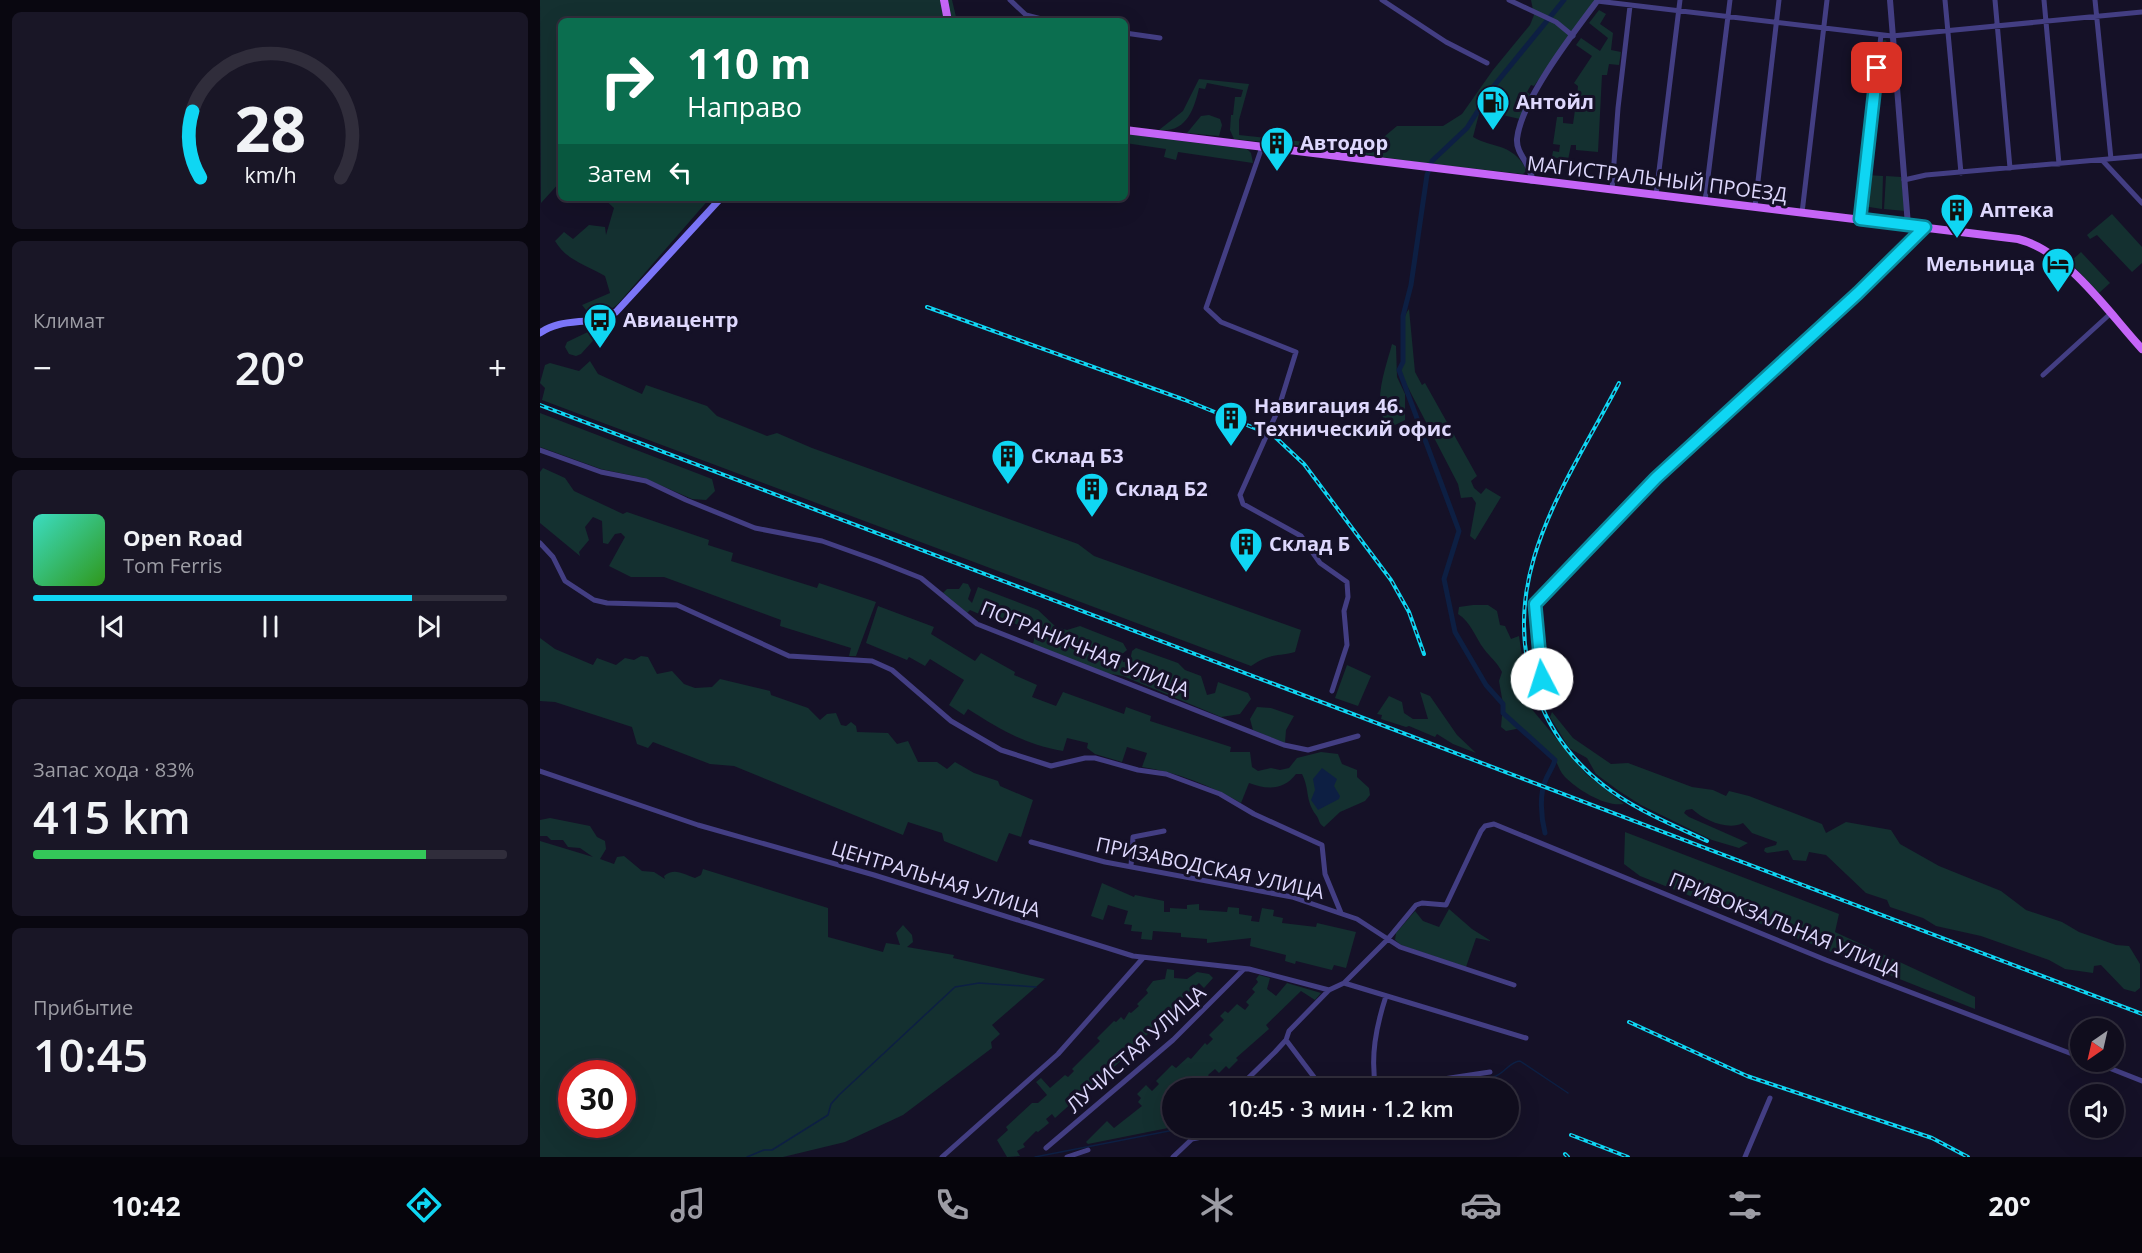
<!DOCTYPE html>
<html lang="ru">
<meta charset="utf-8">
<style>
:root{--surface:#100d1d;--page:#191626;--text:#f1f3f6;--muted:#9c9ca4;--line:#302d3b;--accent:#0fd6f3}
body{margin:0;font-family:"Open Sans",sans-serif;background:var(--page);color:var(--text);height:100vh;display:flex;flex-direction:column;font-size:22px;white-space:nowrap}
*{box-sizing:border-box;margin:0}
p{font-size:20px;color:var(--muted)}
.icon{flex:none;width:33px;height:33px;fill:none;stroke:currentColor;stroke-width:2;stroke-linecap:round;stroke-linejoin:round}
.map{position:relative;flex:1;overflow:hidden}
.panel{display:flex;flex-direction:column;gap:12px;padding:12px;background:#090710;width:540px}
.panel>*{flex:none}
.hud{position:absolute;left:18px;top:18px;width:570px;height:183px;border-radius:9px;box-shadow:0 6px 24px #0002,0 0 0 2px var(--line);background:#0b6e4f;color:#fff;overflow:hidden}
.needle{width:39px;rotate:214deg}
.fabs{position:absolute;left:1530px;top:1018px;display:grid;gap:12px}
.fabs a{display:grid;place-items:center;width:54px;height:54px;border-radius:50%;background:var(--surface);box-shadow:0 6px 24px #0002,0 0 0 2px var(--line);font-size:30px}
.speed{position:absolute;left:18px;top:1060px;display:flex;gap:12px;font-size:30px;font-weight:700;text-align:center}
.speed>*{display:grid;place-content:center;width:78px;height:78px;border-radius:50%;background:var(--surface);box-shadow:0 6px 24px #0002,0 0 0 2px var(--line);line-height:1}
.speed .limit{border:9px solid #d22;background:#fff;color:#111}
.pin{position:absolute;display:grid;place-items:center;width:51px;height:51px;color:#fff;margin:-26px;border-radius:12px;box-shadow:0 3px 9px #0006}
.me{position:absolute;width:66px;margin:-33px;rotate:355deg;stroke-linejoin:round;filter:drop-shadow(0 0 4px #0008)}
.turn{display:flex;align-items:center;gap:21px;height:126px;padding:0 30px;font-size:27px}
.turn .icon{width:78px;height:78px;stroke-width:2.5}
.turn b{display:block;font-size:42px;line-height:51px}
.then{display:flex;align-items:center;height:57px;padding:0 30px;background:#0003;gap:12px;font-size:22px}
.big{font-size:45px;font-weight:600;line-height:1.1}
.panel .widget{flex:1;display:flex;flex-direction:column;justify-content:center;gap:9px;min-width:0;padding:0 21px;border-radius:9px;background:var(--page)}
.panel .dial{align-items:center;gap:0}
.dial svg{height:156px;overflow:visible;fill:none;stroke:var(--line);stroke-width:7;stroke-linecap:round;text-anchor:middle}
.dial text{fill:var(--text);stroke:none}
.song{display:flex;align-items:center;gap:18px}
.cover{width:72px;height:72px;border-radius:9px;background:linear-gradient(135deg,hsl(170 70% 55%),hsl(110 70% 35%))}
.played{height:6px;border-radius:3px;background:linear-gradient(90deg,var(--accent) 80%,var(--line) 80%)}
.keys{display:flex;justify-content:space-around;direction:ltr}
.heat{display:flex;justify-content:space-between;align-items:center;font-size:33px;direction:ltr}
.charge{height:9px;border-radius:4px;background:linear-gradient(90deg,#34c759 83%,var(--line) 0)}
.trip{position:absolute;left:622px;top:1078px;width:357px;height:60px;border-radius:30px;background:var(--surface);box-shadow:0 6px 24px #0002,0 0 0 2px var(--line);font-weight:600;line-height:60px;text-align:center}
.menu{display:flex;height:96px;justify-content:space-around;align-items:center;background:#06050c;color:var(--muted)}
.menu .icon{width:42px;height:42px}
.menu .current{color:var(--accent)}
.menu b{font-size:27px;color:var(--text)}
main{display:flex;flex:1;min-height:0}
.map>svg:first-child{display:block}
.green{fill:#143030;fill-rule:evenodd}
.water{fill:#0d1f43}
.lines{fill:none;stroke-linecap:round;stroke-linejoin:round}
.stream{stroke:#0d1f43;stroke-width:1.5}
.canal{stroke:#0d1f43;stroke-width:5}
.minor{stroke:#433e83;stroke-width:5}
.tertiary{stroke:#433e83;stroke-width:6}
.secondary{stroke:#7b75f8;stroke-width:7}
.primary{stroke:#c565f7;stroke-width:8}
.rail-casing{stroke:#0fd6f3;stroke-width:4}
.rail{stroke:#151127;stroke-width:1.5;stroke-dasharray:4.5;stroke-linecap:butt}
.route-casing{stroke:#0a8b9e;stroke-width:15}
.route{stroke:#0fd6f3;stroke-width:10}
.labels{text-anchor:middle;stroke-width:6;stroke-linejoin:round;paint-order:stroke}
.poi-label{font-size:20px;font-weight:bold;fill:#ded8fd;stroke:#151127;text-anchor:start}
.street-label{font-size:20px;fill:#ded8fd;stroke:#151127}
</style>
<main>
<section class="panel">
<div class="widget dial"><svg viewBox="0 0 100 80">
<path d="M14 69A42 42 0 1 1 86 69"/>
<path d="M14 69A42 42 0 0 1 10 35" stroke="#0fd6f3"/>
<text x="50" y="56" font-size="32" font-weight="700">28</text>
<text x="50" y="72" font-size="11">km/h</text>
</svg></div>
<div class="widget"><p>Климат</p>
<div class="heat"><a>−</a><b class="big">20°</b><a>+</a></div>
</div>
<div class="widget">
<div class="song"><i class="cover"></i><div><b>Open Road</b><p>Tom Ferris</p></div></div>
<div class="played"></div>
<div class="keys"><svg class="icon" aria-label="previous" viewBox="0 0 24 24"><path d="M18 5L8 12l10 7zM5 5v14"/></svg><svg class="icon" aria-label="pause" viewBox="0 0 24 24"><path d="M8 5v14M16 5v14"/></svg><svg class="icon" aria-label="next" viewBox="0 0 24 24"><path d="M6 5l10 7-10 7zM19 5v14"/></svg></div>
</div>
<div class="widget"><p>Запас хода · 83%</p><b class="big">415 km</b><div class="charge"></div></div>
<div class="widget"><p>Прибытие</p><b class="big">10:45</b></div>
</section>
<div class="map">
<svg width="1602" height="1157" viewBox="0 0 1602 1157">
<rect width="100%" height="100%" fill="#151127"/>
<path class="green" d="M0,0H412L417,21H21V181L1,203Z
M991,0H1055L994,86L991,85L987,92L990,94L980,119L940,110L933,137C954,149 971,142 987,170L983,174L892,164L905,148L890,164L774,147L694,139L690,130L691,115H693L695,97H701L703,90L667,83L665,89L659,88C654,110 646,133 619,130L643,111L659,79L709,84L699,120V135L814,147L833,146L857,126H903L922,114L953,70L990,25L994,15Z
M1059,10L1066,14L1060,24L1073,33L1071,50L1081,52L1079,65L1069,64L1067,75H1062L1058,152L1036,150V145H1031L1028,160L1012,157L1013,151L1019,152L1020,145L1013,144L1017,117H1023V123L1033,124L1035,110L1027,109L1029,98H1037L1038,86L1034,83L1052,56L1036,45L1041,38L1060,51L1068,38L1049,23Z
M1345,40L1350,45L1353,83H1349V76H1342L1341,83H1337L1342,41Z
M661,116L669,115L680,119L682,125L679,136L647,133Z
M585,134L707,149L711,153L713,163L638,152L636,160L624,157L626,149L585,143Z
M1326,175L1343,176L1342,209L1323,206Z
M1346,176L1361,177L1365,211L1344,209Z
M63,198H170L77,305L62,315H50L42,305L70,293L65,276C45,264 27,261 15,241L24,232L33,239L49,225L65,227L66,235L74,208Z
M1572,214L1602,247V263L1592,272L1557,235L1550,239L1547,235Z
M1541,252L1570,283L1559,293L1530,262Z
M869,309L875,372L882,385L885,383L937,476L931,481L934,488L941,494L946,488L961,497L935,540L930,536L936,503L932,497L921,498L918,484L859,370C868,352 856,326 869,309Z
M52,330H59L60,333L41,354L36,356L29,354L25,347L27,342Z
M852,344L856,346L857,377L865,394V420L855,425L846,423C832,402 846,367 852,344Z
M50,361L58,374L102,394L106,385L167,406L177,416L227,436L237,433L272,448L538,544L554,556L761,630L755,652C735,657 730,653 711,666L2,400L5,388L0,383L5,365L10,363L39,371Z
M0,413L172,479L175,491L166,500L152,499L104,478L61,469L0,447Z
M3,468L25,478L34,491L83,514L87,512L169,540L168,545L193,553L191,561L277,588L279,583L336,602L316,656H309L311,648L240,626L241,620L124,577H91L69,566L85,537L81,533L75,534L68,544L63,543L62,521L53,517L45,527L49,540L39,552L40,556L0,523V472Z
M423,583L428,584L431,590L428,599L432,603L438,587L498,610L516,627L527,630L540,626L583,643L587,650L581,655L583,662L590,661L592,651L596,648L638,663L645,670L661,676L667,695L675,693L678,682L708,693L711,699L700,714L681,717L583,676L566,673L493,644L496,631L493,625L489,630L442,609L439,614L430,610L427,613L403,593L407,589H419Z
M933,605H948L957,611L960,625L965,626L971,639L979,636L990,707L1046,774L1084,804C1065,807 1038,790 1025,777C1019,771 1018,763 1013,757C1003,747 991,738 981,728L966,731L961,727L963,704L959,681L962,672C957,662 950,657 944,649C935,637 931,622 918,614L919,607Z
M338,606L394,627L391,634L435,661L441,653L475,672L474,675L497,685L492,697L516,706L523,692L584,714L586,707L611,716L610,721L691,747L690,752H710L712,767L718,771L731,768L740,770L749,768L757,758L781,752L798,754L802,764L817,770V777L829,788L830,795L825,801L800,812L784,827C778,823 780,820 776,815C765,800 770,790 762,774H756C744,790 727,790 709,783L701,803C672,786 636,772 602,767L607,753L587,747L582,762L555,754L547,748L548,743L527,738L523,751C484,744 461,730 428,709L424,715L409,705L424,680L390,659L385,666L369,657L367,660L326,643Z
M0,638L15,649L53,665L57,658L76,665L85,658L94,660L101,656L108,657L117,674L132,671L144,684L155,688L172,687L180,679L230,691L231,695L268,708L280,720L287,714L296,713L301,725L306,726L311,722L316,726L317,732L348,733L357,744L368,741L378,762H397L407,769L415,762L434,773L458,781L460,786L493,800L481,837L469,833L457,862L404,841L402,833L368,822L363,835L194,766L170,764L113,742L108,748L97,744L92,727L15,702L0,701Z
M807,665L831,676L818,706L795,698Z
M880,692L890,696L917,735L936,753L913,744L897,734L895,737L869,726L866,727L841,719L842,715L837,714L849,696L862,702L864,713L873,719H888Z
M717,707L731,708L754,716L746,730L745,743L713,730L710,719Z
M1012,712L1033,738L1071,764L1088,763L1152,787L1173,790L1186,796L1189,791L1209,796L1282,824L1286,833L1306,822L1351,830L1360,844L1399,866L1461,891L1486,910L1522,922L1539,932L1576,945L1589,946L1600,964V988L1595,992L1584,989L1561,965L1554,966L1553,973L1525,969L1509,960L1441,936L1396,926L1383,918L1350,907L1347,900L1326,893L1286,855L1269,852L1266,861L1253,860L1248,850L1227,853L1224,851L1225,848L1236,845L1237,842L1212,833L1203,823C1188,831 1164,820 1152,809L1146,810L1144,813L1149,817L1208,843L1199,848L1172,840L1101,805L1079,791L1056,774L1047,758L1029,748L1010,717Z
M10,818L50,826L57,837L65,841L66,849L60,859L74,864L77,857L84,856L102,871L114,872L125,879L124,876C135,867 144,875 155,878L161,875L163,869L288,908V937L343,952L346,943L360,945L356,933L363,925L372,935L373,942L367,947L414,955L413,958L505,979L452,1025L460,1034L451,1042L452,1048L363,1115L305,1142L243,1157H0V841L53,857L40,848L28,847L23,840H11L7,836H0V820ZM32,1074H82V1125H32Z
M1085,832L1299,914L1295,932L1435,997V1009L1100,876L1084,864Z
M562,883L594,897L595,895L624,901V912H630V908L647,909V905L659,904V910L687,912L688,907L699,908V914L712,916L711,921L719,922L722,908L734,910L733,916L743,918L742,923L776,927L777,923L816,932L806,968L794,965L792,970L756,961L755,964L745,961L746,955L710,946L711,938L667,943V939L641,937V933L613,931L612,940L601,939L602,932L591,931L592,925L584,924L588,911L568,905L563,920L551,916Z
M909,909L932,929L951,941L936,938L926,967L861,945L855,940L856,933L875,911L883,921L899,927Z
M627,969L634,970V978L647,979L657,972L669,974L673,978L664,988L659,983L641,999L643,1002L598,1043L600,1047L592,1054L589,1050L585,1054L586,1056L573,1068L570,1065L566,1069L569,1073L561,1080L558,1077L541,1096L535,1089L529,1094L534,1101L515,1118L512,1114L506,1119L509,1123L498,1132L496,1131L483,1144L485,1147L477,1151L480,1156L467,1157L457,1140L468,1130L466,1127L492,1103H498L507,1095L496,1082L501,1078L510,1088L525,1075L528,1077L534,1071L532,1069L560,1041L557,1038L574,1021L576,1022L581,1017L584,1020L589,1012L591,1013L599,1006L597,1004L608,993L606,990L613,981L625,979Z
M719,975L730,978L727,989L736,996L747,983L781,993L775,1000L761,991L726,1025L729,1029L696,1058L698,1060L689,1069L686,1066L679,1073L675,1069L668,1075L674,1082L666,1089H633V1119L630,1122L633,1127L548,1144L546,1142L567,1121L574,1128L602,1106L598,1102L601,1098L597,1094L606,1085L612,1091L619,1084L616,1081L632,1065L636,1068L648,1057L651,1059L665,1043L667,1045L673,1039L669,1035L684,1020L680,1016L685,1011L688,1013L697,1004L705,1010L709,1005L706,1002L715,992L712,989L718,982L716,979Z"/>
<path class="water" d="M782,768L797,779L794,786L800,796L799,799L778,810L771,800L775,790L773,779Z"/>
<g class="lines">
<path class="stream" d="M900,1089C919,1087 939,1082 956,1076C965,1072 971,1061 980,1061L1028,1093
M207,1157L224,1150H232L288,1115L291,1104L299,1095L415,987L439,983L496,987
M495,1157L634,1130L682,1128"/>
<path class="canal" d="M1005,833C1001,817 999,794 1006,779C1009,772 1013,767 1015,760L963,713V704L946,685L915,632L904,579L919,531L859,370L863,362V316L871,285L887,175L892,161L927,128L953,87L1024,0"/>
<path class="minor" d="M470,0L486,15L509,21
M842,0L906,42L947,63
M969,0L1016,22L1033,36
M1405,0L1421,173
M1455,0L1470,168
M1504,0L1519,164
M1555,0L1571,159
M1057,1L1352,36L1602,12
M585,33L620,38
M722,147L666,308L681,322L756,352L738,410L700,495L703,504L761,536L780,563L807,582L808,597L804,611L807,645L792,691
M1562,160L1602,203
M1364,180L1386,175L1602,156
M1072,190L1078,108L1090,6
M1116,195L1140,0
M1165,201L1190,0
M1215,207L1239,0
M1262,213L1287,0
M1320,219L1341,35
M1503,375L1570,314
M0,450L61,472L106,481L146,500L215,528L282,541L338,561L381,578L437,624L744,745L768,750L818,736
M0,543L13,557L25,581L54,600L67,603L137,605L249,656L332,661L352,670L411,721L461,750L511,766L545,758H555L598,770L626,774L680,794L714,814L782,845L785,874L801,913
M1013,697L1002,679L995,604L1116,478L1335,277L1385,227
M0,771L158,825L334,875L593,956L709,969L789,990
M491,842L565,862L752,897L817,919L860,947L974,985
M591,866L593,837L624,831
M804,983L986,1038
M746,1040L783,1089
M1554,1062L1602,1081
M697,1089L735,1052L746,1040L749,1031L789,990L804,983L847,940L876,905L882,903L906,905L941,831L945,826L954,824L1286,960L1540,1057
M836,1089C830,1057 836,1027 846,996
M837,1089L950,1072
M506,1148L633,1040L704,969
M402,1157L518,1054L603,958
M527,1157L548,1150
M633,1157L652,1139L706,1128
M1205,1157L1230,1098"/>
<path class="tertiary" d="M1350,0L1368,225
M992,181C992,164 976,155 977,139C981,100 1034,32 1058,0"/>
<path class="secondary" d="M0,333C23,316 52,327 76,312L181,198"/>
<path class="primary" d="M404,0L408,21
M585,130L1478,239C1527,251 1568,312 1602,349"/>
<defs>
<path id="rail" d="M387,307L645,400L734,436L764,464L851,580L869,612L884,654
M1079,383C1028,481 952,582 998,697C1011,732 1033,761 1062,784C1093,809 1131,824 1167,841
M0,405L1602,1014
M1089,1022L1207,1076L1392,1138L1428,1157
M1031,1135L1088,1157
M1025,1154L1028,1157"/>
</defs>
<use href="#rail" class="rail-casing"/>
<use href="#rail" class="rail"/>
</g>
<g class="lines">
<defs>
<path id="route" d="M1002,679L995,604L1116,478L1318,293L1385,227L1320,219L1337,68"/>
</defs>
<use href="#route" class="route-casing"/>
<use href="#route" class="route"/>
</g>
<defs>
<symbol id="fuel-pin" viewBox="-11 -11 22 30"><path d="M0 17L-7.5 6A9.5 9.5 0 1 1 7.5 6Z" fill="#0fd6f3" stroke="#151127"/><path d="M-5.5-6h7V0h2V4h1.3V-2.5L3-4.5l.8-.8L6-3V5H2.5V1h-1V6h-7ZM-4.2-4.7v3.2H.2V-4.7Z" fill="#111"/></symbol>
<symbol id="building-pin" viewBox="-11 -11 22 30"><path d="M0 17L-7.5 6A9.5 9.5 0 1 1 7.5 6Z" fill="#0fd6f3" stroke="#151127"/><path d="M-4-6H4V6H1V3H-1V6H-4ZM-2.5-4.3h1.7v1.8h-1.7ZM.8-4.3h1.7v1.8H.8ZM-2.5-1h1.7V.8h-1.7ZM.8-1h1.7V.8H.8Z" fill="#111"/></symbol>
<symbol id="hotel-pin" viewBox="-11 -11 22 30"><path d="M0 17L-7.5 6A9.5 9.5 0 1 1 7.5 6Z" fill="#0fd6f3" stroke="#151127"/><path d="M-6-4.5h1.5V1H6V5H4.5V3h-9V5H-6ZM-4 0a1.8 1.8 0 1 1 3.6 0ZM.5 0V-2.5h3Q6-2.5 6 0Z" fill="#111"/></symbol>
<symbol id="bus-pin" viewBox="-11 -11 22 30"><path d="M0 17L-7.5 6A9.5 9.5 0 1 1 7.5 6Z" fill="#0fd6f3" stroke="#151127"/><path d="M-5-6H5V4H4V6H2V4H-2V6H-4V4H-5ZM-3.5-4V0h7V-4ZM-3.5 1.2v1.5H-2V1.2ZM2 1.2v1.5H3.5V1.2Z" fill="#111"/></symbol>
</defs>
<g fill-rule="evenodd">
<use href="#fuel-pin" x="934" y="83" width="38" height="52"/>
<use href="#building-pin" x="718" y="124" width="38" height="52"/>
<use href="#building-pin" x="1398" y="191" width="38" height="52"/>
<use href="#hotel-pin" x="1499" y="245" width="38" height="52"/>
<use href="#bus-pin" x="41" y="301" width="38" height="52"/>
<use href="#building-pin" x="672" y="399" width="38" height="52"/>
<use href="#building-pin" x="449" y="437" width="38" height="52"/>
<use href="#building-pin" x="533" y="470" width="38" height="52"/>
<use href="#building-pin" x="687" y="525" width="38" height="52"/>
</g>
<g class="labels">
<g class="poi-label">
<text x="976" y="109">Антойл</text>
<text x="760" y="150">Автодор</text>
<text x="1440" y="217">Аптека</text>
<text x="1495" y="271" text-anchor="end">Мельница</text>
<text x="83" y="327">Авиацентр</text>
<text x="714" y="413">Навигация 46.<tspan x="714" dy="23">Технический офис</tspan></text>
<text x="491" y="463">Склад Б3</text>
<text x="575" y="496">Склад Б2</text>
<text x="729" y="551">Склад Б</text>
</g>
<g class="street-label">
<text transform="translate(1117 179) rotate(7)" y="7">МАГИСТРАЛЬНЫЙ ПРОЕЗД</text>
<text transform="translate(545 649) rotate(22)" y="7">ПОГРАНИЧНАЯ УЛИЦА</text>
<text transform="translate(670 868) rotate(12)" y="7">ПРИЗАВОДСКАЯ УЛИЦА</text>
<text transform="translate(396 879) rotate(17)" y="7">ЦЕНТРАЛЬНАЯ УЛИЦА</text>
<text transform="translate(1245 925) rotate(22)" y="7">ПРИВОКЗАЛЬНАЯ УЛИЦА</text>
<text transform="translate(596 1049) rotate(-42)" y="7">ЛУЧИСТАЯ УЛИЦА</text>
</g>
</g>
</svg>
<div class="fabs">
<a><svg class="needle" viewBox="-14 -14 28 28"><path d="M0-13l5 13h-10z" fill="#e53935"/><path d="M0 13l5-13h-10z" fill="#9c9ca4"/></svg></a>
<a><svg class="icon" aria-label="sound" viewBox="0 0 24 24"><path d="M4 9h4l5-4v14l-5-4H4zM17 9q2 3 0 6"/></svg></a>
</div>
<div class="speed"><div class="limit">30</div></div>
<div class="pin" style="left:1337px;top:68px;background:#d93025"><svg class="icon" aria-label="arrive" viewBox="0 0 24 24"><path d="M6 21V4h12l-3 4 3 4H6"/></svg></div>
<svg class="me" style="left:1002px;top:679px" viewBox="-20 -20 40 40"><circle r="19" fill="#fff"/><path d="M0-13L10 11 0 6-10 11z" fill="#0fd6f3"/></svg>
<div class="trip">10:45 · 3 мин · 1.2 km</div>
<div class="hud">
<div class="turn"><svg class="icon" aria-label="right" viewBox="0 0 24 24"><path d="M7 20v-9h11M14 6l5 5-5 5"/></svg><div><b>110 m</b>Направо</div></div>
<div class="then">Затем<svg class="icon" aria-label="left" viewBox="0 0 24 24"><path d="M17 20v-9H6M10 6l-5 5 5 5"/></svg></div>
</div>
</div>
</main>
<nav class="menu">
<b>10:42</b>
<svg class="icon current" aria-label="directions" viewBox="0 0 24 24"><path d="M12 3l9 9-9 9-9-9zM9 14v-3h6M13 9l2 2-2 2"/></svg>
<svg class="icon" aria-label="music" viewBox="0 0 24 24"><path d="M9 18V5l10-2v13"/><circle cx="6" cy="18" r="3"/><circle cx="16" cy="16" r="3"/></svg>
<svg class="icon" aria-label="phone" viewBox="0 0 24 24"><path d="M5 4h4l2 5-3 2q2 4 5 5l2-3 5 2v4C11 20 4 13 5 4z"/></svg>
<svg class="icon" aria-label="climate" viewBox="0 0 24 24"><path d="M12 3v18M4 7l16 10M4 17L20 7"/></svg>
<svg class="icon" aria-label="car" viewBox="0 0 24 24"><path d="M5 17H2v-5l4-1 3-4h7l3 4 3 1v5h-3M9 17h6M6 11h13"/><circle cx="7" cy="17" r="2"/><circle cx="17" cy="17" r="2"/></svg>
<svg class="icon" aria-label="filters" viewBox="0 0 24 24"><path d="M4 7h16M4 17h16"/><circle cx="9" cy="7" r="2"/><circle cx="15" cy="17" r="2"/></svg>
<b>20°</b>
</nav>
